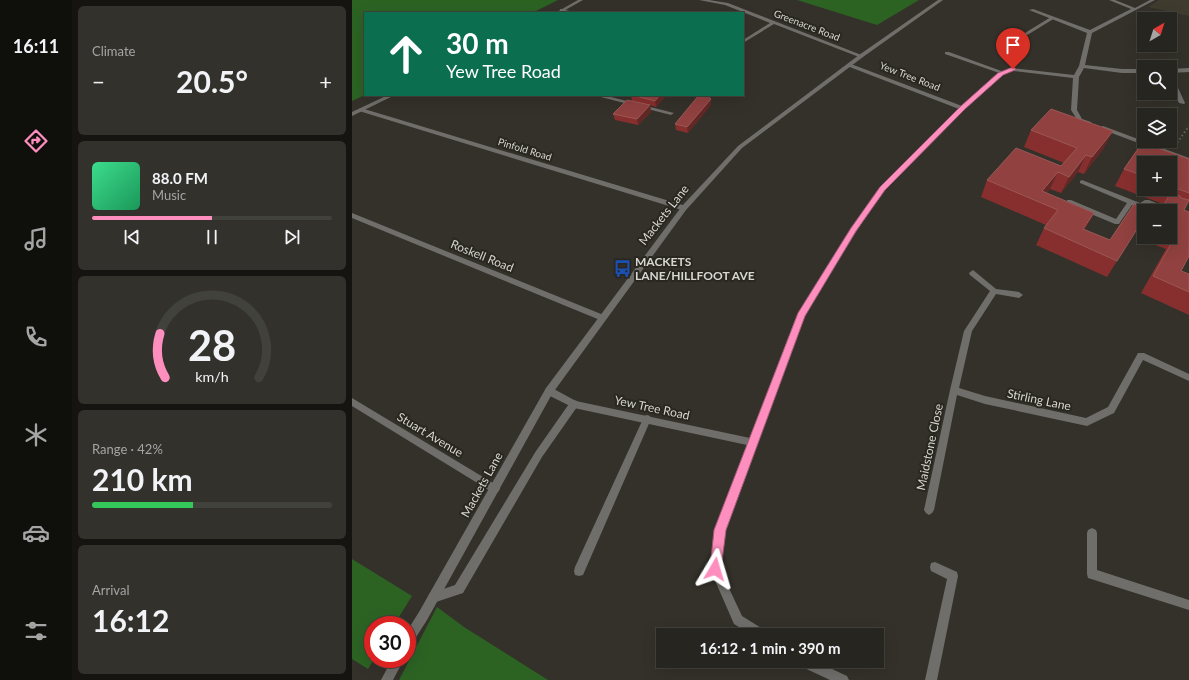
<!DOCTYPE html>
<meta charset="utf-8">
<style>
:root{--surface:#26251f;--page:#32312c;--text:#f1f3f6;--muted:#a4a5a4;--line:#42423d;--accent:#fe8ebd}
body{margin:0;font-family:Lato,sans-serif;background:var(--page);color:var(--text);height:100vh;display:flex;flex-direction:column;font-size:15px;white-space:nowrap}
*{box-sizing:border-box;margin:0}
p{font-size:13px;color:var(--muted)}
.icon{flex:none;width:22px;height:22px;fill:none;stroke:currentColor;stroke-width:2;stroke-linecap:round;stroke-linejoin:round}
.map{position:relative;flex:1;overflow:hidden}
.sheet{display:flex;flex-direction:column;gap:6px;padding:6px;background:#151411;width:280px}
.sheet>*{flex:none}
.top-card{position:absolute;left:12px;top:12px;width:380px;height:84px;border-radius:0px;box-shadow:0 4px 16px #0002,0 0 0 1px var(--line);background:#0b6e4f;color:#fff;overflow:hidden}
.needle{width:26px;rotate:39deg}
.fabs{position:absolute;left:785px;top:12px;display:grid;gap:8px}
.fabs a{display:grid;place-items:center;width:40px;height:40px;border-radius:0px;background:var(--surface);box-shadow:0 4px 16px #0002,0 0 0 1px var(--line);font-size:20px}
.speed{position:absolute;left:12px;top:616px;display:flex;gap:8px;font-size:20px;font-weight:700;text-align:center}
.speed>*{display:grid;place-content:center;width:52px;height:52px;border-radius:50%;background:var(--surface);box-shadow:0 4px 16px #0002,0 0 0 1px var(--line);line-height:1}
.speed .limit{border:6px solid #d22;background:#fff;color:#111}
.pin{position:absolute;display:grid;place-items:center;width:34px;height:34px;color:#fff;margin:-41px -17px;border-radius:50% 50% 50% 0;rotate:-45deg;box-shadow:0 0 4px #0007}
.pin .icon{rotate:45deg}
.me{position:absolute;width:44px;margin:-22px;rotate:7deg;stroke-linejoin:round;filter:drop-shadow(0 0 3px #0008)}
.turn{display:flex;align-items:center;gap:14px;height:84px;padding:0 16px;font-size:18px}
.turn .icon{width:52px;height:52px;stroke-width:2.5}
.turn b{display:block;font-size:28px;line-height:34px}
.big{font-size:30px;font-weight:700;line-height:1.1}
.sheet .card{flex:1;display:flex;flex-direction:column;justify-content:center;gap:6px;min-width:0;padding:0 14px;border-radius:6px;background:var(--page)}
.sheet .dial{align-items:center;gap:0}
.dial svg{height:104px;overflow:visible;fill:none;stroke:var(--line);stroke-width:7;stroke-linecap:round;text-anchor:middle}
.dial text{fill:var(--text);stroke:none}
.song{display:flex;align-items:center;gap:12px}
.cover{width:48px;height:48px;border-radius:6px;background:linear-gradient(135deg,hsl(150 70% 55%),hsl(150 70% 35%))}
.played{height:4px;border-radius:2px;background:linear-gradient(90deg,var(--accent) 50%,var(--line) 50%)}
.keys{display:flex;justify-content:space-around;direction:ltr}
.heat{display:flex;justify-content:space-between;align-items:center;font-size:22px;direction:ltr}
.charge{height:6px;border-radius:3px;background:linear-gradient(90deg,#34c759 42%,var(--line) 0)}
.trip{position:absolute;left:304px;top:628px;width:228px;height:40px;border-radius:0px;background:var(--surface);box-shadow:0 4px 16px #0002,0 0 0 1px var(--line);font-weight:700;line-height:40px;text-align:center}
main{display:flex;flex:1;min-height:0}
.dock{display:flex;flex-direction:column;width:72px;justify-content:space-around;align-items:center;background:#0f0f0c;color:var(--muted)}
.dock .icon{width:28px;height:28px}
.dock .selected{color:var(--accent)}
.dock b{font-size:18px;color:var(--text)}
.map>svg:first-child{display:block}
.built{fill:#3f3b2e}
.green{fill:#2c6323}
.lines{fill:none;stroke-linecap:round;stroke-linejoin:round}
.path{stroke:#65635c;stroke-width:2;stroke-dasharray:1.5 2.5;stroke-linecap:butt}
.service{fill:#706e6a;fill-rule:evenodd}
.minor{fill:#706e6a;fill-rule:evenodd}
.tertiary{fill:#706e6a;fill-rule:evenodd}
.wall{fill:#872f2e;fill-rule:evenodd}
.shaded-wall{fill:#622825}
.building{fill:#904140;stroke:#9b5856}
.route{fill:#fe8ebd;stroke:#a55c7b}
.labels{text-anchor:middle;stroke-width:4;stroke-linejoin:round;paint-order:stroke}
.far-street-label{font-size:10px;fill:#d7d6d1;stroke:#292720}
.street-label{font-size:12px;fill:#d7d6d1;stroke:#292720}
.poi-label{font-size:12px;font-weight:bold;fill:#d7d6d1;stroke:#292720;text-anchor:start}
</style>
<main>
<nav class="dock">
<b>16:11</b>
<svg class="icon selected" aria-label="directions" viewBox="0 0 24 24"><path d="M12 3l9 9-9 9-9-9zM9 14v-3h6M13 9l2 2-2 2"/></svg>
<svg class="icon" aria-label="music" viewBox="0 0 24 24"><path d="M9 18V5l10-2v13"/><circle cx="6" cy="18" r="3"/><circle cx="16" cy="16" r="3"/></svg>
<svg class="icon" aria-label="phone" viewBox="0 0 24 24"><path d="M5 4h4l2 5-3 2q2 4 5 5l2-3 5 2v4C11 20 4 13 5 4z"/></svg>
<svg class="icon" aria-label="climate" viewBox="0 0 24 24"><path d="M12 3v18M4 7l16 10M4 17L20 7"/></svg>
<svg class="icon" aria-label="car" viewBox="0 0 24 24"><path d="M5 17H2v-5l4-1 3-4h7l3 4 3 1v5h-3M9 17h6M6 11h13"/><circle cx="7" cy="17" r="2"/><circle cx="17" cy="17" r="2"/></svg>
<svg class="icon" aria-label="filters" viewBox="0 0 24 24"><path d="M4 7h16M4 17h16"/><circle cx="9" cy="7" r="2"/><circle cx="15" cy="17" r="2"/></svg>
</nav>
<section class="sheet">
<div class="card"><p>Climate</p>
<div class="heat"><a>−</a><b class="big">20.5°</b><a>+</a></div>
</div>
<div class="card">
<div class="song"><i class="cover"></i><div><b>88.0 FM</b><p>Music</p></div></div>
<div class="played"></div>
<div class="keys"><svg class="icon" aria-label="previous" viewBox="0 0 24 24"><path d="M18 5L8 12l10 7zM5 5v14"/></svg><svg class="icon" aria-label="pause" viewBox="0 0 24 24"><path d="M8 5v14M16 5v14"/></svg><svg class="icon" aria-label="next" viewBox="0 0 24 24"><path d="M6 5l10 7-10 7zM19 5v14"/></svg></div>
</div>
<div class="card dial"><svg viewBox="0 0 100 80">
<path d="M14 69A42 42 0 1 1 86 69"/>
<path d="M14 69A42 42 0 0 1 10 35" stroke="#fe8ebd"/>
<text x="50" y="56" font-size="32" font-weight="700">28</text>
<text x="50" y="72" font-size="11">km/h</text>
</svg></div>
<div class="card"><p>Range · 42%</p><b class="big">210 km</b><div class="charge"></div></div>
<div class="card"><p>Arrival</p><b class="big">16:12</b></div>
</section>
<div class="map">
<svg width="837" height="680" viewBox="0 0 837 680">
<rect width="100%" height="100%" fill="#333129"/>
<path class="built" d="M807,0H837V16L796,7Z"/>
<path class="green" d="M0,0H206L180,13H13V95L0,101Z
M445,0H567L525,25Z
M0,559L60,596L42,625H21L22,659L16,669L0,659Z
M85,607L112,627L196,680H47Z"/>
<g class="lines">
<path class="path" d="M823,146L837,126"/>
<path class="service" d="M699,17L703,18L672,37L668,36Z
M593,52H597L655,73L650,74L593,54Z
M222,400L225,401L226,404L225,407L190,457L111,593L81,603L77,602L76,598L77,594L103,585L184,451L219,401Z
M295,415L298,416L299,419L231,575L227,576L223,575L222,571L223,567L291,419L292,416Z"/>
<path class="minor" d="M347,0H357L376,3L512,56L507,57L422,24L391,43V40L418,23L373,5Z
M757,0H763L783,8L798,0H803L740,33L733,65L770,69H792V73H770L732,68L727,77L725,110L730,119L739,122V124L726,121L719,110L721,78L661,71L650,75L613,109L532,190L504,232L453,316L373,530L368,569L390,616L414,631L416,635H400L382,624L358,569L363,530L395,445L222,408L194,394L193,391L194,388L197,387L200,388L224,401L398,438L445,315L500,228L528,188L607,109L495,66V64H499L610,106L646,73L659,68L722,75L727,66L735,33L677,10L681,9L738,30L779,9Z
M210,9L221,12V13H214L208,11V9Z
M837,68V72L818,73V69Z
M818,75L821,77L833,103L832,104L827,103L818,83Z
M241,95H251L322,113L319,115Z
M9,108L334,206L335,208L332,210H330L7,111V109Z
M751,126L837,158V162L749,129V127Z
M730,180L788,203L793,200H797L837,216V220L818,213V211H812L795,205L788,208L780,205L767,224H763L715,204V200H719L764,219L775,203L728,183V181Z
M0,213L254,316L255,318L251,321L248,320L0,218Z
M621,270L644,289L667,292L671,295L667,298L644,294L620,331L607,388L633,396L734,418L756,407L786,353H792L837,374V381L791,360L762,413L735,426L633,404L605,395L582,510L580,513L577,515L574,513L572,510L598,390L612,331L638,291L618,275L617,273Z
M0,398L146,486L148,489L146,492L143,493L140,492L0,406Z
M740,528L744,530L745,533V570L837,600V610L736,578L735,574V533L736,530Z
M583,562L605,572L606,576L585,680H573L595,579L579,571L578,567L579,563Z
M444,661H463L495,676L497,680H478L446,665Z"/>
<path class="tertiary" d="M226,0H231L208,13H203Z
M586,0H591L511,57L390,148L334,210L200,394L75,620L59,645L55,647V631L67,612L194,388L330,206L386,146L507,55Z
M36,95H43L0,116V112Z
M40,659H52L41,680H29Z"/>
</g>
<path class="wall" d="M279,95H315L304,107L298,105L299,112L286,125L263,120L261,114L280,101Z
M359,105L336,133L324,130L323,124Z
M679,130L752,148L732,174L726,172L709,193L698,189L695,193L733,230L758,240L792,218L755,277L684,245L692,228L694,225L629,197L635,180L709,166L712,163L672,147Z
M790,143L837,159V201L832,210L837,212V256L829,271L837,274V315L789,293L814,249L790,240L792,236V237H818V211H807L811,204L763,186L772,169ZM792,163H818V189H792Z"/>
<path class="shaded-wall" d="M308,95H315L304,107L303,101Z
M359,99V105L336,133L335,127Z
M298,105L299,112L286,125L285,119Z
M761,131L752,148L732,174L740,157Z
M734,155L726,172L709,193L717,177Z
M706,172L698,189L688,202L690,191Z
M742,213L733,230L731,229Z"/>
<path class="building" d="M280,95H308L303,101Z
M347,95H354L359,99L335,127L323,124Z
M275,100L298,105L285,119L261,114Z
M699,109L761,131L740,157L734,155L717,177L706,172L690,191L742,213L731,229L758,240L782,204L797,210L796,211H792V218L765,261L692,228L706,210L635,180L664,148L709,166L725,148L679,130Z
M790,143L837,159V193L818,186V163H792V176L772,169Z
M818,194L828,196L829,198L837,200L832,210L837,212V256L829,271L837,274V292L801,276L825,233L818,230V211H808Z"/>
<path class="route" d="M661,67L664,69L663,70L651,75L613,109L533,190L504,231L453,316L374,530L369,569L368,573L363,575L359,573L358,569L362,530L446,313L499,228L528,187L609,106L646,73Z"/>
<defs>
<symbol id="bus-bare" viewBox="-9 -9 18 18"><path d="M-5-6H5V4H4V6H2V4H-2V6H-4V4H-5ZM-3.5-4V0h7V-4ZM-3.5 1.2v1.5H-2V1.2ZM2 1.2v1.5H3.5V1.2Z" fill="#1a4fb4" stroke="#292720" stroke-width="2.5" paint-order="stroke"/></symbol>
</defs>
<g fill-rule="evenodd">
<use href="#bus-bare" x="258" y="256" width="25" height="25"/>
</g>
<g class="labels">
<g class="far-street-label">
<text transform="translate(455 25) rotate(21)" y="4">Greenacre Road</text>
<text transform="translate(558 76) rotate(21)" y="4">Yew Tree Road</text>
<text transform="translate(173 149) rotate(17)" y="4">Pinfold Road</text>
</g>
<g class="street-label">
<text transform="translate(312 215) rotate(-52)" y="4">Mackets Lane</text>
<text transform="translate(130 256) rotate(22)" y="4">Roskell Road</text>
<text transform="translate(687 400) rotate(12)" y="4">Stirling Lane</text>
<text transform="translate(300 408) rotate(12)" y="4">Yew Tree Road</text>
<text transform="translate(78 435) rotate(31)" y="4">Stuart Avenue</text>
<text transform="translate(578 447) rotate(-78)" y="4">Maidstone Close</text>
<text transform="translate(130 485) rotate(-61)" y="4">Mackets Lane</text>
</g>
<g class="poi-label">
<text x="283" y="266">MACKETS<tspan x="283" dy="14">LANE/HILLFOOT AVE</tspan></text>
</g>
</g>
</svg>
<div class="fabs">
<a><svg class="needle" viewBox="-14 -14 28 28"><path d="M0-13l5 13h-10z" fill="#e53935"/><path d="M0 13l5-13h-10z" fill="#a4a5a4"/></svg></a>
<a><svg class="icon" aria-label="search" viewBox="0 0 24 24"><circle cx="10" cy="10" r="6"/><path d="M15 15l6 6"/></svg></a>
<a><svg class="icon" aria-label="layers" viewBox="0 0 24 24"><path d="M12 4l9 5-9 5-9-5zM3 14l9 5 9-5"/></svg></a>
<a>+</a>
<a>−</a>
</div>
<div class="speed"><div class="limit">30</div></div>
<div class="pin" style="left:661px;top:69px;background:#d93025"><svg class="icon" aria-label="arrive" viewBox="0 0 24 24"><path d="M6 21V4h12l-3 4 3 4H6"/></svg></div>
<svg class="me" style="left:363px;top:569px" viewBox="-20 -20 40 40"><path d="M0-17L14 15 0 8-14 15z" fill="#fe8ebd" stroke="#fff" stroke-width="4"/></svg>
<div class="trip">16:12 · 1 min · 390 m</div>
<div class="top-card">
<div class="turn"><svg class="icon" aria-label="ahead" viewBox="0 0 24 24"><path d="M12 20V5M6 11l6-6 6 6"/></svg><div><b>30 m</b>Yew Tree Road</div></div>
</div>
</div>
</main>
